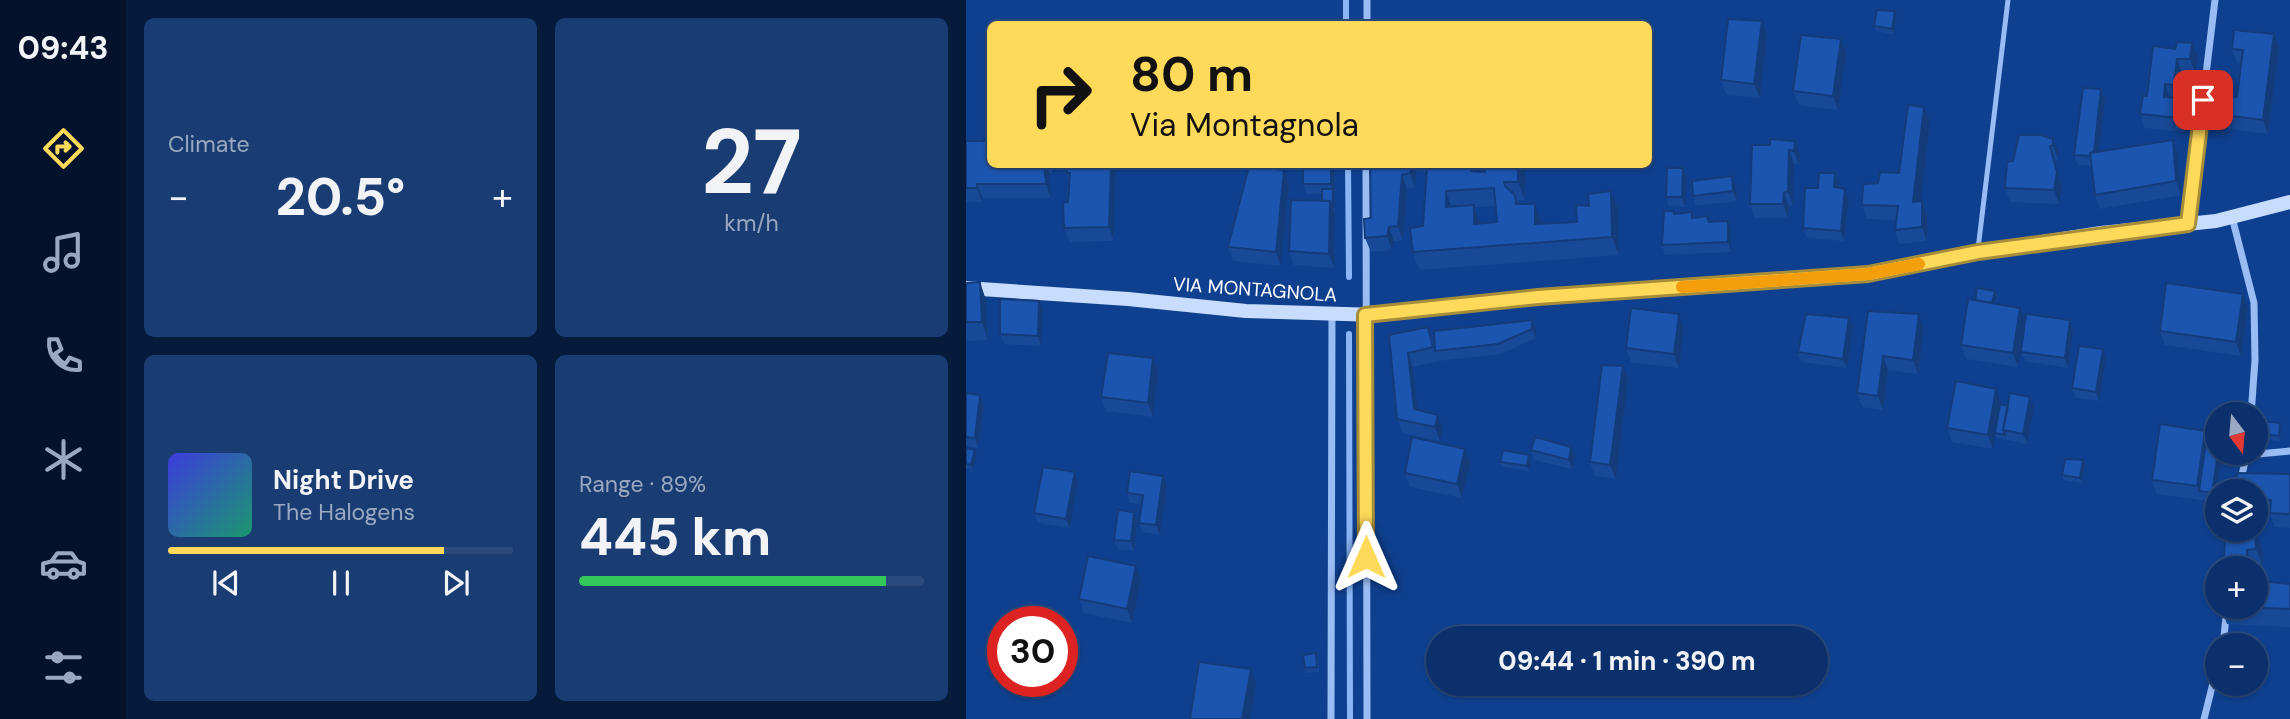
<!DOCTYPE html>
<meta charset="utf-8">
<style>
:root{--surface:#0b306b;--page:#193c73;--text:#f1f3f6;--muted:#9aa9c1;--line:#2b4b7e;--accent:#ffd95a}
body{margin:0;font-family:"DM Sans",sans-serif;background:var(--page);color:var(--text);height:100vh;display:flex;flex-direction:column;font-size:26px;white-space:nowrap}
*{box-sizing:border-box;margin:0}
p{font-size:23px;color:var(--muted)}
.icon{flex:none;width:38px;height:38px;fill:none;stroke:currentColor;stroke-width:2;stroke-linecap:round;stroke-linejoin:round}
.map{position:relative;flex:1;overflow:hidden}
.drawer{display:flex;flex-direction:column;gap:18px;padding:18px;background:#061a3b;width:840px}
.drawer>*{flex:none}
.hud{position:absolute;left:21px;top:21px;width:665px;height:147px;border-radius:10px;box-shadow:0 2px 5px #0004,0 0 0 2px var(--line);background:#ffd95a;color:#111;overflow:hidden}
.needle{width:46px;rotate:164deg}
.tools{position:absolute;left:1239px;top:402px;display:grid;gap:14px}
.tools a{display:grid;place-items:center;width:63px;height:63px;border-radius:50%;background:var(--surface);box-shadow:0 2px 5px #0004,0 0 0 2px var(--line);font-size:35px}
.speed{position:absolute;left:21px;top:606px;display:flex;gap:14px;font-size:35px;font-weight:700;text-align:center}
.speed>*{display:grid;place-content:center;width:91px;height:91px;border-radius:50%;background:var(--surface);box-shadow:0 2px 5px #0004,0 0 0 2px var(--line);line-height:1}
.speed .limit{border:10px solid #d22;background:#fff;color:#111}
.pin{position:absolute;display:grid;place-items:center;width:60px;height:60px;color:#fff;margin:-30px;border-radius:14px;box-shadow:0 4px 10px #0006}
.me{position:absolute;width:77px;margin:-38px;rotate:0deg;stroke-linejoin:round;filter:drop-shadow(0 0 5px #0008)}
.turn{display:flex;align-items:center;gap:24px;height:147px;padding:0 28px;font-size:32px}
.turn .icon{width:91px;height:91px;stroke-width:2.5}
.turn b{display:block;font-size:49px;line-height:60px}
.big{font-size:52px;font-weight:800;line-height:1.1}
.drawer .tile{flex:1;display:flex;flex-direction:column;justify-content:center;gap:10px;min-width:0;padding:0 24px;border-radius:10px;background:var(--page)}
.drawer .dial{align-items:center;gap:0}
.dial b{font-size:91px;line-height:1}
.song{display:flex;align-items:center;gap:21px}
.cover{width:84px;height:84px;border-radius:10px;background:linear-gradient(135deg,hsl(240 70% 55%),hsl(160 70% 35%))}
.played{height:7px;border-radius:4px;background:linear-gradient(90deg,var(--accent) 80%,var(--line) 80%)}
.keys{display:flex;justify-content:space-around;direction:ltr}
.heat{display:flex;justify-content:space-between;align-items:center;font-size:38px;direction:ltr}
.charge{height:10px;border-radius:5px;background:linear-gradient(90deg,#34c759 89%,var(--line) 0)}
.drawer .tiles{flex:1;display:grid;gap:18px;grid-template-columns:repeat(2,1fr)}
.trip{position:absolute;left:460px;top:626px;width:402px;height:70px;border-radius:35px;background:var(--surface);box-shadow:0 2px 5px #0004,0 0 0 2px var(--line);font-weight:800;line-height:70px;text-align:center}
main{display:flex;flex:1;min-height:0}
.tab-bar{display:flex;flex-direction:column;width:126px;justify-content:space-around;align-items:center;background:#04132b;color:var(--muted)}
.tab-bar .icon{width:49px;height:49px}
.tab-bar .current{color:var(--accent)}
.tab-bar b{font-size:32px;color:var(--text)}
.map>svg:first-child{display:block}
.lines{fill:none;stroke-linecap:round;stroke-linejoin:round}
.stream{stroke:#8ab6f7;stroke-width:6}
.lane{stroke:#98bcf3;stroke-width:5}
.street{stroke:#98bcf3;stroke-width:7}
.secondary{stroke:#c8dcfd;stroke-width:14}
.wall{fill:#184996;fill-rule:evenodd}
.shaded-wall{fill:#143c7a}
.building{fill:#1c55af;stroke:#143c7a;stroke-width:2;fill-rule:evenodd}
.route-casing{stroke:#a68d3a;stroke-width:18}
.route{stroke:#ffd95a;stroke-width:12}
.slow{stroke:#f59e0b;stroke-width:12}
.labels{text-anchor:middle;stroke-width:7;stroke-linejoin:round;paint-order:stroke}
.street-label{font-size:19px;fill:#fff;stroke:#0f408f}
</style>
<main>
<nav class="tab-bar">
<b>09:43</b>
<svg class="icon current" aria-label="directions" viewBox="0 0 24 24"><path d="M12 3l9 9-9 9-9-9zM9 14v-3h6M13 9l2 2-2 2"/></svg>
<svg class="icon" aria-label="music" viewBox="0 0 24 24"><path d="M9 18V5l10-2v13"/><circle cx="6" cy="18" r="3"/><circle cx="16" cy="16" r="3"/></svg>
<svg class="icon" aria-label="phone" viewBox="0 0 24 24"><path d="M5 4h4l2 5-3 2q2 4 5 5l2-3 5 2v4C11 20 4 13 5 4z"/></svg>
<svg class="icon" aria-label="climate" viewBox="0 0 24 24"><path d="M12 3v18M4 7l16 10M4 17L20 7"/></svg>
<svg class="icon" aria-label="car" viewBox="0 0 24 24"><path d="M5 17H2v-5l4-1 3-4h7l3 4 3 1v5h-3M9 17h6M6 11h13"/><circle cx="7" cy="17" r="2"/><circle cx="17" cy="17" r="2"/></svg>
<svg class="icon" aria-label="filters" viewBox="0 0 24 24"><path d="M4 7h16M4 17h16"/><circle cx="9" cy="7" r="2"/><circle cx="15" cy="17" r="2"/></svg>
</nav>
<section class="drawer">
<div class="tiles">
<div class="tile"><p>Climate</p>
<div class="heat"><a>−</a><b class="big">20.5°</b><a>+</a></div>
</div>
<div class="tile dial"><b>27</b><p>km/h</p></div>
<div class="tile">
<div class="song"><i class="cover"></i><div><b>Night Drive</b><p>The Halogens</p></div></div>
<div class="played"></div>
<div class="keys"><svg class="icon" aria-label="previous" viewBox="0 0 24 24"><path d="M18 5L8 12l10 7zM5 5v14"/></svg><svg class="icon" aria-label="pause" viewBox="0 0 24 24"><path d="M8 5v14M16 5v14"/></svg><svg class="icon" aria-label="next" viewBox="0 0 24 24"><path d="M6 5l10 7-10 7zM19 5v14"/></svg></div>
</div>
<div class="tile"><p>Range · 89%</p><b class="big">445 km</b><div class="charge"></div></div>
</div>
</section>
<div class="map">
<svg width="1324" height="719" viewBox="0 0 1324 719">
<rect width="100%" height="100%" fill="#0f408f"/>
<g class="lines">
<path class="stream" d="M380,0V24
M382,164L383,277
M383,334L384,719"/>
<path class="lane" d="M1012,249L1042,0"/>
<path class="street" d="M401,24V0
M400,164L401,719
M1266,217L1288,303L1289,360L1285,415
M1222,223L1249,0
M1281,455L1324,451
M1272,492L1281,453
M1257,646L1261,607
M365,719L366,314
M1238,719L1251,667"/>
<path class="secondary" d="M0,288L162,299L280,311L411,315L571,297L902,274L1012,252L1135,233L1250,221L1324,202"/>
</g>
<path class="wall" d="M929,11L931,15L928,34L910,31L908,26Z
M796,21L801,35L794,98L760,95L755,80Z
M875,39L880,53L872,110L833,105L827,91Z
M1226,43L1232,57L1229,73H1216L1213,98H1216L1222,112L1219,132L1179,128L1174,114L1181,96L1209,49Z
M1313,48L1302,134L1263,129L1258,115L1271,97L1275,64L1271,63L1266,49Z
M1135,89L1139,99L1132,151L1207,140L1212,154L1215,195L1134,209L1129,195L1125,166L1112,165L1108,155Z
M958,107L964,121L954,201H956L961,215V241L934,244L929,230L930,220L901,219L896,205L912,183L933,173Z
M1087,139L1093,153L1092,159L1089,160L1096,186L1093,204L1044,202L1039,188Z
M0,141L24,164H86V173H83L85,198H16V202H0Z
M829,141L834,155L833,165L828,164L827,205L823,207L822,218H789L784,204L804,145Z
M100,164H150L148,241L104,242L98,228L104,181L101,173Z
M337,164H367L368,168L369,211H368L369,215L368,268L328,265L323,251L356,201V194H340L337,184Z
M404,164H468V166L507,171L559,173V200H551L553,204H569L575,224L611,222L623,206L645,191L652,209L653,255L453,270L447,252L457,226L460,172H450L449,187L441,189L437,240L428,241L426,250L405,252L399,238L405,218ZM530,206L531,222L514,223L509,207Z
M869,173L873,183V188L879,189L883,199L878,241L841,238L837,228Z
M766,176L770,186L771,201L730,206L727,196Z
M721,178L719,207L703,206L700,197Z
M323,184L315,266L267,261L262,247Z
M726,212L728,218L744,222L762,221L765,231V252L699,255L696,245L708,214Z
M0,283L20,300L22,340L0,341Z
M1029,291L1031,296L1029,304L1054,308L1059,322L1052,367L1000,359L995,345L1009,300Z
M73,301L77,310L75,346L38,344L34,334Z
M1282,308L1275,356L1199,345L1194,331Z
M902,311L953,314L958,328L952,374L922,370L917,410L896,407L891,393Z
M566,320L570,329V338L535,354L472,361L447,367L451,410L477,429L474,441L436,433L431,419L423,335L468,341L469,346Z
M718,328L713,368L665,362L660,348Z
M887,328L881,368L835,362L832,352Z
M1107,330L1102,368L1059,361L1055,352Z
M1137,349L1140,359L1133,401L1110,398L1106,388Z
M657,366L662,380L650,479L629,476L624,462Z
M192,372L187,417L140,411L135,397Z
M0,393L14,395L18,405L12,448L0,446Z
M1035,403V404L1042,406L1068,407L1061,444L1031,438L1029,435L1027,449L986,442L981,428Z
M1315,427L1314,441L1295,439L1293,434Z
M1239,431L1251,453H1257L1249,502L1191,494L1186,480Z
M605,447L609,456L606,469L568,460L565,450Z
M0,448L11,455L7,470L0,468Z
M499,449L504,463L496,498L444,487L439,473Z
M565,460L563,471L536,467L534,462Z
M1117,460L1119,465L1116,483L1098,480L1096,475Z
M109,472L112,482L104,528L72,523L68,513Z
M1324,474V528L1309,527L1304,514L1298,513L1297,525H1290V492Z
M201,486L194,535L176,532L173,523L175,504L164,503L161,493Z
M168,512L171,521L168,551L152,549L148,540Z
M1260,530L1296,547L1297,567L1288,568Z
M175,580L166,623L118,613L113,599Z
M1324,584V627L1261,624L1255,607H1290Z
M352,658L353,672L340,673L339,668Z"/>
<path class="shaded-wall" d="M929,11L931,15L928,34L926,29Z
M796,21L801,35L794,98L788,84Z
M1308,34L1313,48L1302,134L1297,120Z
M875,39L880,53L872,110L867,96Z
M1226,43L1232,57L1229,73L1224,59Z
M1211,59L1216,73L1213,99L1208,85Z
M1199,84L1204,98L1198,97Z
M1135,89L1139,99L1131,166L1127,157Z
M1216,98L1222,112L1219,132L1214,118Z
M958,107L964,121L953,216L947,202Z
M1087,139L1093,153L1092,159L1087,145Z
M1207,140L1212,154L1215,195L1210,181Z
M829,141L834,155L833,165L828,151Z
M1084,146L1096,186L1093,204L1088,190Z
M823,150L828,164L827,205L822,191Z
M78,164H79L83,173L85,198L80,184Z
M145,164H150L148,241L143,227Z
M365,164H367L368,168L369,211L367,206V189L365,184Z
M445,164H448L450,172L449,187L444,173Z
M552,164H555L559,173V200L552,182Z
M717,168L721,178L719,207L716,197Z
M318,170L323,184L315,266L310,252Z
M869,173L873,183L872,197L868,187Z
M436,175L441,189L437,240L432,226Z
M766,176L770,186L771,201L767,191Z
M11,184L16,198V202L11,188Z
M879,189L883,199L878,241L875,231Z
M480,191L486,209L480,207Z
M645,191L652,209L653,255L646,237Z
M818,193L823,207L822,218L817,204Z
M364,201L369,215L368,268L363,254Z
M956,201L961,215V241L956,227Z
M569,204L575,222L576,242L569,224Z
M508,205L514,223L508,224Z
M762,221L765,231V252L762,242Z
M423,227L428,241L426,250L421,236Z
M14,282L20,300L22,340L16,322Z
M1029,291L1031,296L1025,316L1023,311Z
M1277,294L1282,308L1275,356L1270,342Z
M73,301L77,310L75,346L72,336Z
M1054,308L1059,322L1052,367L1047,353Z
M713,314L718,328L713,368L708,354Z
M953,314L958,328L952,374L947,360Z
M883,318L887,328L881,368L877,359Z
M566,320L570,329V338L566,329Z
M1104,320L1107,330L1102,368L1099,358Z
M1137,349L1140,359L1133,401L1130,392Z
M442,353L447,367L453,424L448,409Z
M917,356L922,370L917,410L912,396Z
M187,358L192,372L187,417L182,403Z
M657,366L662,380L650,479L644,465Z
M1030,389L1035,403L1027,449L1022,435Z
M14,395L18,405L12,448L9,438Z
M1064,397L1068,407L1061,444L1057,434Z
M472,415L477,429L474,441L469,427Z
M1314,423L1315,427L1314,441L1313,436Z
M1239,431L1245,445L1233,491L1231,486Z
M605,447L609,456L606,469L603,460Z
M499,449L504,463L496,498L491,484Z
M9,450L11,455L7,470L5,465Z
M1252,453H1257L1249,502L1246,493Z
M563,455L565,460L563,471L561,466Z
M1117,460L1119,465L1116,483L1114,478Z
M109,472L112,482L104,528L100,519Z
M197,476L201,486L194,535L190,525Z
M1293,499L1298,513L1297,525L1292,511Z
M168,512L171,521L168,551L165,541Z
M1290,530L1296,547L1297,567L1290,549Z
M1281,550L1288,569H1281L1280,566Z
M170,566L175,580L166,623L161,609Z
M285,669L290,683L284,719H276Z"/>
<path class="building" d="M911,10L929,11L926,29L908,26Z
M762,19L796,21L788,84L755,80Z
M1268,30L1308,34L1297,120L1258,115L1261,96L1271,97L1277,50L1266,49Z
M835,35L875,39L867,96L827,91Z
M1211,42L1226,43L1224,59H1211L1208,85L1199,84L1198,97L1216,98L1214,118L1174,114L1177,95L1181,96L1187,46L1209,49Z
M1117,88L1135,89L1128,152L1124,153V156L1108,155Z
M942,105L958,107L947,202L956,201V227L929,230L932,206L896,205L897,184L912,183L914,172L933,173Z
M1053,135H1075L1087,139V145L1084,146L1091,172L1088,190L1039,188L1041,162L1047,161Z
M804,139L829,141L828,151L823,150L822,191L818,193L817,204H784L786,145H804Z
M1207,140L1210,181L1129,195L1124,153Z
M0,141H24V164H78L80,184H11V188H0Z
M100,164H145L143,227L98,228L97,203L102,202L104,173H101Z
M337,164H365V184H337Z
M404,164H445L444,173L436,175L432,226L423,227L421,236L399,238L398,219L405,218Z
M504,164L505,171L519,172V164H552V182H538L539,186L549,195L550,204H569V224L611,222L610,205L623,206L622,194L645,191L646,237L447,252L444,228L457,226L461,167ZM528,188L531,222L508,224V205L480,207V191Z
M283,166L318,170L310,252L262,247Z
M701,168H717L716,197H700Z
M853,173H869L868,187L879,189L875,231L837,228L839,188H852Z
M766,176L767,191L727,196L726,181Z
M356,189H367V206H366L364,201H356Z
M325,200L364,201L363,254L323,251Z
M698,211H707L708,214L726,212V218L741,216L743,222L762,221V242L696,245Z
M14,282L16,322H0V283Z
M1200,283L1277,294L1270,342L1194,331Z
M1011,288L1029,291L1026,303L1009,300Z
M34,299L73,301L72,336L34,334Z
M1002,299L1054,308L1047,353L995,345Z
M665,308L713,314L708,354L660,348Z
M902,311L953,314L947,360L917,356L912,396L891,393Z
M840,314L883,318L877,359L832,352Z
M1060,314L1104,320L1099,358L1055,352Z
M566,320V329L532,344L469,351L468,331Z
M462,327L467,347L442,353L448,409L472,415L469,427L431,419L423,335Z
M1113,346L1137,349L1130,392L1106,388Z
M142,353L187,358L182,403L135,397Z
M636,365L657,366L644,465L624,462Z
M990,381L1030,389L1022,435L981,428Z
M0,393L14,395L9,438L0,437Z
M1044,393L1064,397L1057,434L1037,430Z
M1034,404L1042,406L1037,430L1039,435L1029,433Z
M1294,421L1314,423L1313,436L1293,434Z
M1194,424L1239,431L1231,486L1186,480Z
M1241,435L1251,437L1252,453L1246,493L1233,491Z
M446,437L499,449L491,484L439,473Z
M569,437L605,447L603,460L565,450Z
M0,448L9,450L5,465L0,464Z
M537,450L563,455L561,466L534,462Z
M1099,459L1117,460L1114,478L1096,475Z
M77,467L109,472L100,519L68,513Z
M164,471L197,476L190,525L173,523L177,495L161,493Z
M1271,473L1324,474V514L1304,513L1305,500L1293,499L1292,511H1290V492H1270Z
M152,510L168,512L165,541L148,540Z
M1260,530H1289L1290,549L1281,550L1280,566L1282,569H1257Z
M122,556L170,566L161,609L113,599Z
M1290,581L1324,584V609L1275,607H1290Z
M350,653L351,667L339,668L337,655Z
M233,662L285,669L276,719H224Z"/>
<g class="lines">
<defs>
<path id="route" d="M400,557L399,315L572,297L902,274L1012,252L1222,224L1237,100"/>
</defs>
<use href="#route" class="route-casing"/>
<use href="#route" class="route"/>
<path class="slow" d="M716,287L902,274L953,264"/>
</g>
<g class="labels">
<g class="street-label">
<text transform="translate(289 289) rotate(4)" y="7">VIA MONTAGNOLA</text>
</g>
</g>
</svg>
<div class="tools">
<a><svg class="needle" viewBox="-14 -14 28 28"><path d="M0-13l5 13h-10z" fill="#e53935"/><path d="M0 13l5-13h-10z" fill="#9aa9c1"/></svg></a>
<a><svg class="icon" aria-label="layers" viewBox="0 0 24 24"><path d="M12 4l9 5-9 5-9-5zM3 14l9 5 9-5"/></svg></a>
<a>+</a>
<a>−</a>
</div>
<div class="speed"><div class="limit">30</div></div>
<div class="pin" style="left:1237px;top:100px;background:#d93025"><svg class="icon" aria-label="arrive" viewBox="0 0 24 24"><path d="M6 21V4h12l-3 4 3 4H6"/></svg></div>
<svg class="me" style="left:400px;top:557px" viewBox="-20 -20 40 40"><path d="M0-17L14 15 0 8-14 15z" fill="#ffd95a" stroke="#fff" stroke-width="4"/></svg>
<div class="trip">09:44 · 1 min · 390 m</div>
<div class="hud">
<div class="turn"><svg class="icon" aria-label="right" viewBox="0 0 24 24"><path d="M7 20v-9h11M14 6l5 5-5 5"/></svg><div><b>80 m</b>Via Montagnola</div></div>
</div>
</div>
</main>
